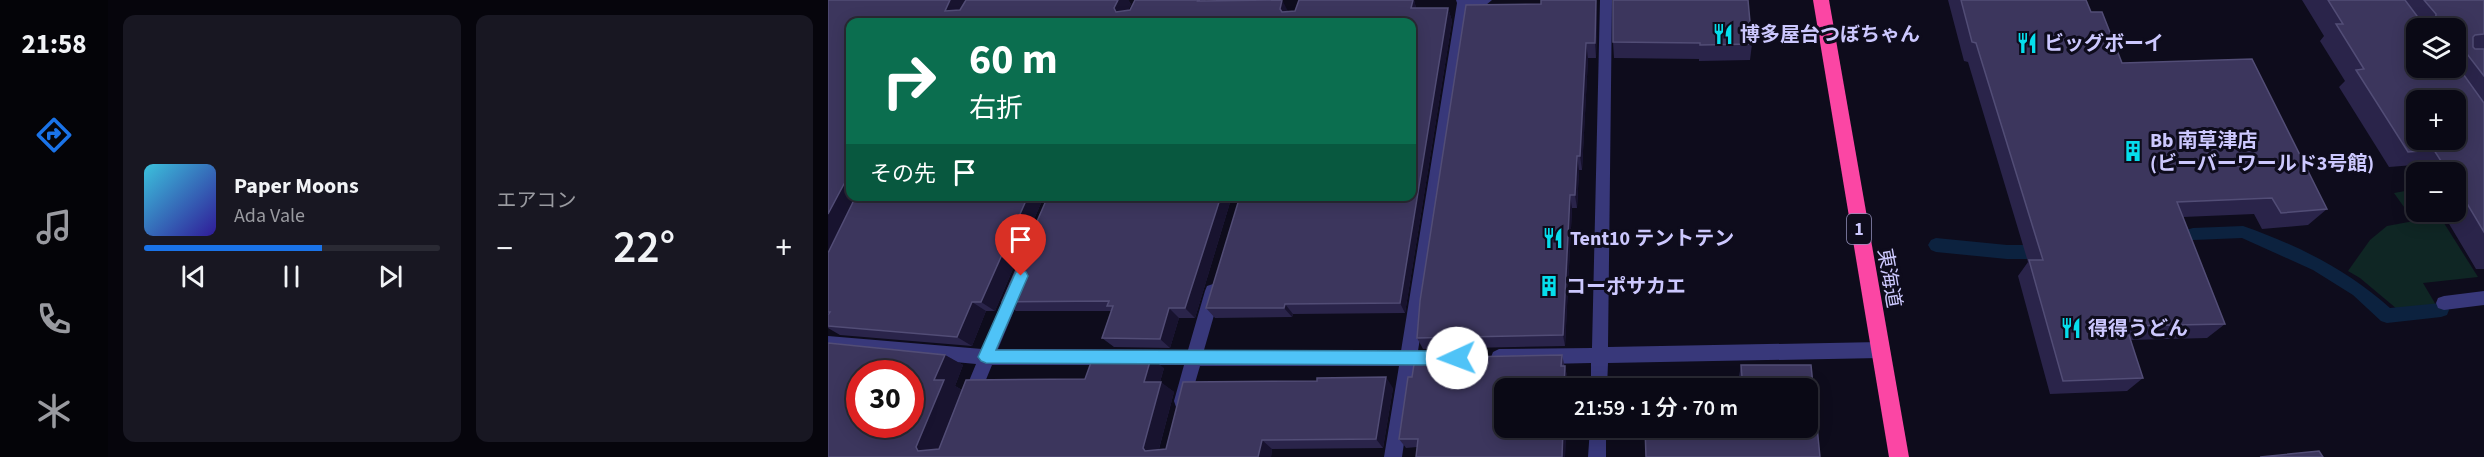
<!DOCTYPE html>
<html lang="ja">
<meta charset="utf-8">
<style>
:root{--surface:#0a0915;--page:#181722;--text:#f1f3f6;--muted:#999aa0;--line:#2a2a34;--accent:#1a73e8}
body{margin:0;font-family:"Source Sans 3","Noto Sans JP",sans-serif;background:var(--page);color:var(--text);height:100vh;display:flex;flex-direction:column;font-size:22px;white-space:nowrap}
*{box-sizing:border-box;margin:0}
p{font-size:20px;color:var(--muted)}
.icon{flex:none;width:33px;height:33px;fill:none;stroke:currentColor;stroke-width:2;stroke-linecap:round;stroke-linejoin:round}
.map{position:relative;flex:1;overflow:hidden}
.sheet{display:flex;flex-direction:column;gap:15px;padding:15px;background:#06050c;width:720px}
.sheet>*{flex:none}
.hud{position:absolute;left:18px;top:18px;width:570px;height:183px;border-radius:12px;box-shadow:0 3px 15px #0003,0 0 0 2px var(--line);background:#0b6e4f;color:#fff;overflow:hidden}
.tools{position:absolute;left:1578px;top:18px;display:grid;gap:12px}
.tools a{display:grid;place-items:center;width:60px;height:60px;border-radius:12px;background:var(--surface);box-shadow:0 3px 15px #0003,0 0 0 2px var(--line);font-size:30px}
.speed{position:absolute;left:18px;top:360px;display:flex;gap:12px;font-size:30px;font-weight:700;text-align:center}
.speed>*{display:grid;place-content:center;width:78px;height:78px;border-radius:50%;background:var(--surface);box-shadow:0 3px 15px #0003,0 0 0 2px var(--line);line-height:1}
.speed .limit{border:9px solid #d22;background:#fff;color:#111}
.pin{position:absolute;display:grid;place-items:center;width:51px;height:51px;color:#fff;margin:-62px -26px;border-radius:50% 50% 50% 0;rotate:-45deg;box-shadow:0 0 6px #0007}
.pin .icon{rotate:45deg}
.me{position:absolute;width:66px;margin:-33px;rotate:268deg;stroke-linejoin:round;filter:drop-shadow(0 0 4px #0008)}
.turn{display:flex;align-items:center;gap:21px;height:126px;padding:0 24px;font-size:27px}
.turn .icon{width:78px;height:78px;stroke-width:2.5}
.turn b{display:block;font-size:42px;line-height:51px}
.then{display:flex;align-items:center;height:57px;padding:0 24px;background:#0003;gap:12px;font-size:22px}
.big{font-size:45px;font-weight:600;line-height:1.1}
.sheet .card{flex:1;display:flex;flex-direction:column;justify-content:center;gap:9px;min-width:0;padding:0 21px;border-radius:12px;background:var(--page)}
.song{display:flex;align-items:center;gap:18px}
.cover{width:72px;height:72px;border-radius:9px;background:linear-gradient(135deg,hsl(190 70% 55%),hsl(250 70% 35%))}
.played{height:6px;border-radius:3px;background:linear-gradient(90deg,var(--accent) 60%,var(--line) 60%)}
.keys{display:flex;justify-content:space-around;direction:ltr}
.heat{display:flex;justify-content:space-between;align-items:center;font-size:33px;direction:ltr}
.sheet .tiles{flex:1;display:grid;gap:15px;grid-template-columns:repeat(2,1fr)}
.trip{position:absolute;left:666px;top:378px;width:324px;height:60px;border-radius:12px;background:var(--surface);box-shadow:0 3px 15px #0003,0 0 0 2px var(--line);font-weight:600;line-height:60px;text-align:center}
main{display:flex;flex:1;min-height:0}
.dock{display:flex;flex-direction:column;width:108px;justify-content:space-around;align-items:center;background:#040408;color:var(--muted)}
.dock .icon{width:42px;height:42px}
.dock .active{color:var(--accent)}
.dock b{font-size:27px;color:var(--text)}
.map>svg:first-child{display:block}
.green{fill:#0f2624}
.lines{fill:none;stroke-linecap:round;stroke-linejoin:round}
.stream{fill:#0c223f;fill-rule:evenodd}
.minor{fill:#38387a;fill-rule:evenodd}
.highway{fill:#fb46a4;fill-rule:evenodd}
.wall{fill:#2a244a;fill-rule:evenodd}
.shaded-wall{fill:#18132f}
.building{fill:#3c365d;stroke:#524d76;stroke-width:1.5;fill-rule:evenodd}
.route{fill:#4fc3f7;stroke:#337fa1;stroke-width:1.5}
.labels{text-anchor:middle;stroke-width:6;stroke-linejoin:round;paint-order:stroke}
.shield{fill:#0e0c1c;stroke:#9390ba;stroke-width:1.5}
.shield-label{font-size:18px;font-weight:bold;fill:#ccc8fe}
.poi-label{font-size:20px;font-weight:bold;fill:#ccc8fe;stroke:#0e0c1c;text-anchor:start}
.street-label{font-size:20px;fill:#ccc8fe;stroke:#0e0c1c}
</style>
<main>
<nav class="dock">
<b>21:58</b>
<svg class="icon active" aria-label="directions" viewBox="0 0 24 24"><path d="M12 3l9 9-9 9-9-9zM9 14v-3h6M13 9l2 2-2 2"/></svg>
<svg class="icon" aria-label="music" viewBox="0 0 24 24"><path d="M9 18V5l10-2v13"/><circle cx="6" cy="18" r="3"/><circle cx="16" cy="16" r="3"/></svg>
<svg class="icon" aria-label="phone" viewBox="0 0 24 24"><path d="M5 4h4l2 5-3 2q2 4 5 5l2-3 5 2v4C11 20 4 13 5 4z"/></svg>
<svg class="icon" aria-label="climate" viewBox="0 0 24 24"><path d="M12 3v18M4 7l16 10M4 17L20 7"/></svg>
</nav>
<section class="sheet">
<div class="tiles">
<div class="card">
<div class="song"><i class="cover"></i><div><b>Paper Moons</b><p>Ada Vale</p></div></div>
<div class="played"></div>
<div class="keys"><svg class="icon" aria-label="previous" viewBox="0 0 24 24"><path d="M18 5L8 12l10 7zM5 5v14"/></svg><svg class="icon" aria-label="pause" viewBox="0 0 24 24"><path d="M8 5v14M16 5v14"/></svg><svg class="icon" aria-label="next" viewBox="0 0 24 24"><path d="M6 5l10 7-10 7zM19 5v14"/></svg></div>
</div>
<div class="card"><p>エアコン</p>
<div class="heat"><a>−</a><b class="big">22°</b><a>+</a></div>
</div>
</div>
</section>
<div class="map">
<svg width="1656" height="457" viewBox="0 0 1656 457">
<rect width="100%" height="100%" fill="#0e0c1c"/>
<path class="green" d="M1588,189V212H1609L1650,277L1595,283L1608,305L1569,309L1532,278L1520,271L1542,240L1559,226L1586,221L1566,193Z"/>
<g class="lines">
<path class="stream" d="M1415,226C1469,245 1520,270 1562,308L1613,303L1619,305L1621,310L1619,315L1613,317L1559,323L1553,321L1525,295L1485,270L1414,238L1365,240L1345,247L1340,245L1337,240L1340,235L1365,228Z
M1108,238L1179,245H1216L1221,247L1224,252L1221,257L1216,259H1179L1108,252L1103,250L1100,245L1103,240Z"/>
<path class="minor" d="M628,0H664L658,5H642L590,351L611,354L613,359L611,364L587,367L574,457H556L571,366H372L360,407L354,409L348,407L346,401L356,365H164L148,404L142,406L136,404L134,398L148,364L0,350V336L154,349L182,282L188,280L194,282L196,287L170,349L360,350L377,291L379,286L385,284L391,286L393,291L376,350L573,351L629,3Z
M772,0H784L780,347L1052,342L1058,345L1060,350L1058,355L1052,358L780,363L779,388H763V363L671,365L665,362L663,357L665,352L671,349L764,348Z
M1656,291V305L1616,310L1610,308L1608,303L1610,298L1616,296Z
M762,428H778V457H760Z"/>
<path class="highway" d="M985,0H1001L1081,457H1061Z"/>
</g>
<path class="wall" d="M0,0H300L303,4L300,10H302L307,0H377L378,1L460,11H467L471,0H586L588,8H620L624,21L577,313L465,314L464,317L387,318L378,308L584,196V22H22V196H216L167,311H158L144,346L12,335L0,328Z
M785,0L924,44L922,60L871,61V59L786,58L785,42Z
M1120,0H1258L1263,12L1294,63L1499,209L1480,225L1434,229L1426,214L1355,217L1397,324L1379,338L1302,340L1315,378L1299,391L1222,394L1190,276L1200,262L1140,62L1136,61Z
M1474,0H1656V269H1648L1614,212H1628V172H1591L1586,165L1561,167L1511,87L1517,81L1492,41L1496,36ZM1588,28H1628V68Z
M713,4L769,15L768,58H760L754,170H751L749,208H744L737,346L595,349L589,338Z
M220,196H404L367,318H351L342,348L286,347L274,338L283,311H188L174,302Z
M117,355L135,365L127,386L134,390L257,379L336,368L332,382L346,392L331,449H338L565,388L555,448L444,449L443,457H0Z
M734,355L739,376V388H676V428H738L737,457H588L589,447L578,448L571,439L580,377H584L587,358Z
M913,365L992,457L911,377Z"/>
<path class="shaded-wall" d="M122,0H140L129,22L117,11Z
M290,0H300L303,4L295,21L286,8Z
M454,0L461,13L458,21L452,9Z
M585,0H586L589,11L583,8Z
M768,0L769,15L768,58L767,43Z
M620,8L624,21L577,313L572,303Z
M758,43L760,58L754,170L752,156Z
M749,156L751,170L749,208L747,195Z
M16,184L22,189V196H30L0,256V214Z
M742,195L744,208L737,346L735,335Z
M200,196H216L167,311L153,302Z
M393,196H404L367,318L357,308Z
M144,302L158,311L144,346L129,337Z
M457,304L465,314L464,317L456,308Z
M341,308L351,318L342,348L332,339Z
M117,355L135,365L127,386L134,390L108,456L90,451L88,447L106,380Z
M323,358L336,368L329,392L316,382Z
M737,366L739,376V388H736Z
M558,377L565,388L555,448L548,439Z
M333,382L346,392L329,456L317,451L315,448Z
M735,428H738L737,457H734Z
M434,440L444,449L443,457H430Z"/>
<path class="building" d="M0,0H122L117,11L132,10L138,0H290L286,8L288,12L302,10L307,0H371L370,1L454,0L452,9L454,12L467,11L471,0H585L583,8H620L572,303L457,304L456,308H378L412,196H584V22H22V184H16L0,214Z
M713,0H768L767,43H758L752,156H749L747,195H742L735,335L589,338L592,301L638,5L713,4Z
M785,0H920L924,44L872,45V43L785,42Z
M1133,0H1258L1263,12H1274L1294,63L1424,59L1499,209L1453,213L1444,198L1349,202L1397,324L1298,326L1315,378L1235,381L1201,260H1215L1148,43L1144,42Z
M1500,0H1577L1598,28H1588V68H1628V64L1656,103V232L1628,185V172H1620L1606,150L1580,152L1528,70L1536,69L1508,24H1515ZM1588,100H1628V140H1588Z
M1596,0H1656V34L1647,35L1645,37V47L1647,49H1656V76L1636,50H1628V28H1607L1608,14Z
M28,196H200L153,302H144L129,337L0,326V315L2,312H0V253Z
M220,196H393L357,308H341L332,339L274,338L285,306H279L281,301L174,302Z
M0,343L117,355L106,380H116L88,447L90,451L111,449L138,380L257,379L265,357L323,358L316,382H333L315,448L317,451L338,449L355,382L489,381V378L558,377L548,439L434,440L430,457H0ZM32,374H82V424H32Z
M734,355L733,366H737L736,388H676V428H735L734,457H588L590,439H571L580,377H584L587,358Z
M913,365H983L992,457H818L817,428H980V388H817V377H914Z
M1491,451L1495,457H1432Z"/>
<path class="route" d="M193,270L198,272L200,276L168,350L629,351L634,353L637,358L634,363L629,365L158,363L153,361L150,357L186,276L188,272Z"/>
<defs>
<symbol id="restaurant-bare" viewBox="-9 -9 18 18"><path d="M-5-6h1v4h1v-4h1v4h1v-4h1v5L-1.5 .5V6h-2V.5L-5-1ZM5-6V6H3V1.5H1.5Q1.5-4 5-6Z" fill="#06deec" stroke="#0e0c1c" stroke-width="2.5" paint-order="stroke"/></symbol>
<symbol id="building-bare" viewBox="-9 -9 18 18"><path d="M-4-6H4V6H1V3H-1V6H-4ZM-2.5-4.3h1.7v1.8h-1.7ZM.8-4.3h1.7v1.8H.8ZM-2.5-1h1.7V.8h-1.7ZM.8-1h1.7V.8H.8Z" fill="#06deec" stroke="#0e0c1c" stroke-width="2.5" paint-order="stroke"/></symbol>
</defs>
<g fill-rule="evenodd">
<use href="#restaurant-bare" x="880" y="19" width="30" height="30"/>
<use href="#restaurant-bare" x="1184" y="28" width="30" height="30"/>
<use href="#building-bare" x="1290" y="136" width="30" height="30"/>
<use href="#restaurant-bare" x="710" y="223" width="30" height="30"/>
<use href="#building-bare" x="706" y="271" width="30" height="30"/>
<use href="#restaurant-bare" x="1228" y="313" width="30" height="30"/>
</g>
<g class="labels">
<rect class="shield" x="1019" y="214" width="24" height="30" rx="4.5"/>
<g class="shield-label">
<text x="1031" y="235">1</text>
</g>
<g class="poi-label">
<text x="912" y="41">博多屋台つぼちゃん</text>
<text x="1216" y="50">ビッグボーイ</text>
<text x="1322" y="147">Bb 南草津店<tspan x="1322" dy="23">(ビーバーワールド3号館)</tspan></text>
<text x="742" y="245">Tent10 テントテン</text>
<text x="738" y="293">コーポサカエ</text>
<text x="1260" y="335">得得うどん</text>
</g>
<g class="street-label">
<text transform="translate(1062 278) rotate(80)" y="7">東海道</text>
</g>
</g>
</svg>
<div class="tools">
<a><svg class="icon" aria-label="layers" viewBox="0 0 24 24"><path d="M12 4l9 5-9 5-9-5zM3 14l9 5 9-5"/></svg></a>
<a>+</a>
<a>−</a>
</div>
<div class="speed"><div class="limit">30</div></div>
<div class="pin" style="left:193px;top:276px;background:#d93025"><svg class="icon" aria-label="arrive" viewBox="0 0 24 24"><path d="M6 21V4h12l-3 4 3 4H6"/></svg></div>
<svg class="me" style="left:629px;top:358px" viewBox="-20 -20 40 40"><circle r="19" fill="#fff"/><path d="M0-13L10 11 0 6-10 11z" fill="#4fc3f7"/></svg>
<div class="trip">21:59 · 1 分 · 70 m</div>
<div class="hud">
<div class="turn"><svg class="icon" aria-label="right" viewBox="0 0 24 24"><path d="M7 20v-9h11M14 6l5 5-5 5"/></svg><div><b>60 m</b>右折</div></div>
<div class="then">その先<svg class="icon" aria-label="arrive" viewBox="0 0 24 24"><path d="M6 21V4h12l-3 4 3 4H6"/></svg></div>
</div>
</div>
</main>
